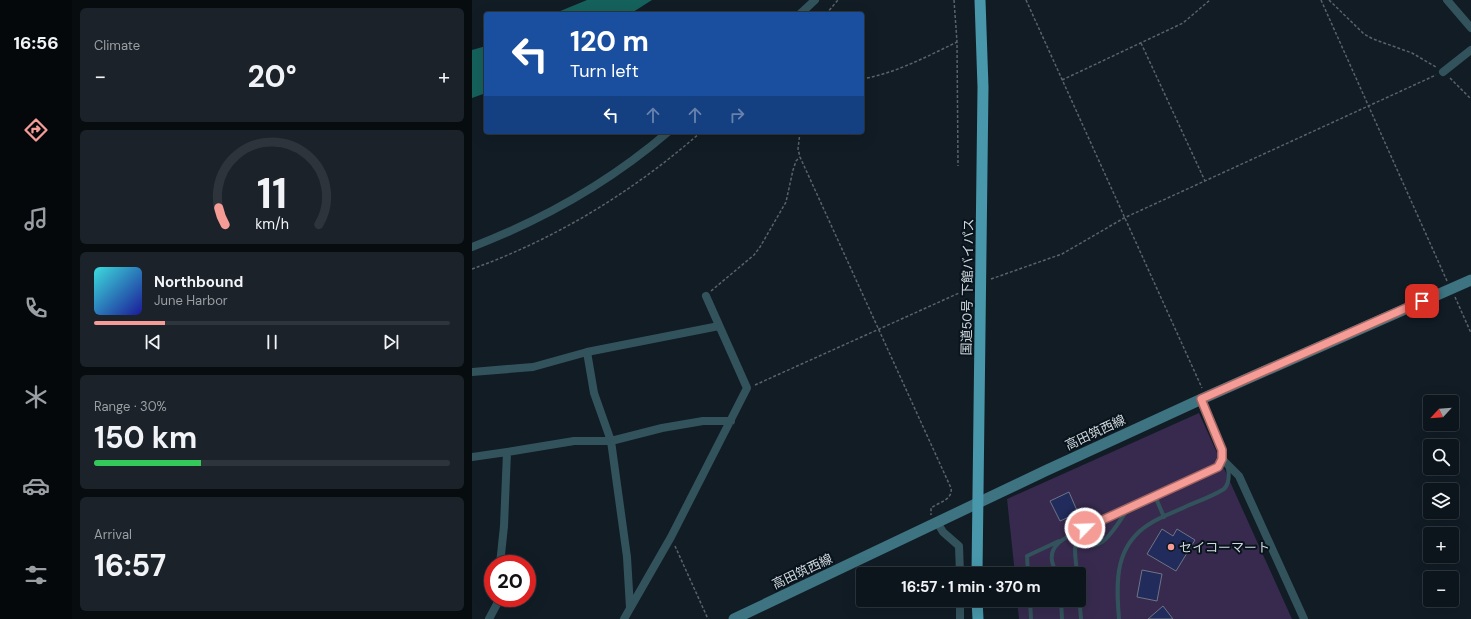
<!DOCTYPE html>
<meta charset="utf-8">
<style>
:root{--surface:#0d151c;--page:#1b2229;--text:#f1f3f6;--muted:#9a9fa3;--line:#2d343b;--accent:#f59c96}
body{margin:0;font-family:"DM Sans","Noto Sans JP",sans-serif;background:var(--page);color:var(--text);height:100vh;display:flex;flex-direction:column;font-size:15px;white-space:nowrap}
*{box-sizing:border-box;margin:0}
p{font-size:13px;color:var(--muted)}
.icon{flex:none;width:22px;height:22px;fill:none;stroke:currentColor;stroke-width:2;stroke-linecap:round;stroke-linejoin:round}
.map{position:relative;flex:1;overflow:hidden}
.panel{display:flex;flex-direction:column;gap:8px;padding:8px;background:#070c0f;width:400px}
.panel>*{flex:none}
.top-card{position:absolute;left:12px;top:12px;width:380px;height:122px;border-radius:4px;box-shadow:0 4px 16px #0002,0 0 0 1px var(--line);background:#1a4fa0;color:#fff;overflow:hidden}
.needle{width:26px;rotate:244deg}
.buttons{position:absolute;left:951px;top:395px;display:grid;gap:8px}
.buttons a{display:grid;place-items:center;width:36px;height:36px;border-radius:4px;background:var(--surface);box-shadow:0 4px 16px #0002,0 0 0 1px var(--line);font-size:20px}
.speed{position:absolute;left:12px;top:555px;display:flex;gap:8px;font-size:20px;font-weight:700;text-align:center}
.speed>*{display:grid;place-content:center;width:52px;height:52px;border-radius:50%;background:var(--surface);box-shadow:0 4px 16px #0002,0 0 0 1px var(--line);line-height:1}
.speed .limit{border:6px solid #d22;background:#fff;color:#111}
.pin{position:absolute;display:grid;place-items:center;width:34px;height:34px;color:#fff;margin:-17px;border-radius:8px;box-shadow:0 2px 6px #0006}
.me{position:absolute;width:44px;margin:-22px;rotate:66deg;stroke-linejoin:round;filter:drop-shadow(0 0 3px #0008)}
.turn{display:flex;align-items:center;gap:14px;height:84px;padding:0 20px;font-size:18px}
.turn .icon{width:52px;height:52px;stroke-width:2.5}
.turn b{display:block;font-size:28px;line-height:34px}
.lanes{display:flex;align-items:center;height:38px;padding:0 20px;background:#0003;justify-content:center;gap:20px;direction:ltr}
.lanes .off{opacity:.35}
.big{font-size:30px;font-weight:700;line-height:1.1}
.panel .tile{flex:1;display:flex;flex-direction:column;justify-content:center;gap:6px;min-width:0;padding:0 14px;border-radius:6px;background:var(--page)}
.panel .dial{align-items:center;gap:0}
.dial svg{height:104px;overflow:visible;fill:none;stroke:var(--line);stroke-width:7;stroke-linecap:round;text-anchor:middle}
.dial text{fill:var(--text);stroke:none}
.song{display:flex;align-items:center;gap:12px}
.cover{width:48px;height:48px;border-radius:6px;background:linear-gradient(135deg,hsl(180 70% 55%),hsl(240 70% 35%))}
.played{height:4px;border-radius:2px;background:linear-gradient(90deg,var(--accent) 20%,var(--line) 20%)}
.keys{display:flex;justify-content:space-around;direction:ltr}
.heat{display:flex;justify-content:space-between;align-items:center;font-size:22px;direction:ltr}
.charge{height:6px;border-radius:3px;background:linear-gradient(90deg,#34c759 30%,var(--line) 0)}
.trip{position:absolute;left:384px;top:567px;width:230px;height:40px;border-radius:4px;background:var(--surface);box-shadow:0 4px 16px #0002,0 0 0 1px var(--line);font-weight:700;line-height:40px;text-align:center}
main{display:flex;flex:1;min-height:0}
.menu{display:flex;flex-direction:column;width:72px;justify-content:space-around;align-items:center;background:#05080b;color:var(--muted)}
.menu .icon{width:28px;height:28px}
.menu .selected{color:var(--accent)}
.menu b{font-size:18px;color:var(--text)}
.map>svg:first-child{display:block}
.green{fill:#372a4e}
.water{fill:#15615c}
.building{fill:#212b5c;stroke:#6f7482}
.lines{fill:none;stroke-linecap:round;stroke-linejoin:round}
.path{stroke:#59636a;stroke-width:1.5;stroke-dasharray:3 2;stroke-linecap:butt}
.service{stroke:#33535c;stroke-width:4}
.minor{stroke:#33535c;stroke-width:8}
.secondary{stroke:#3e7381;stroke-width:11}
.trunk{stroke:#4897aa;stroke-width:11}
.route-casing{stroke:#9f6562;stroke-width:10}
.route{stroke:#f59c96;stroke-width:7}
.poi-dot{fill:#f59c96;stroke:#08131b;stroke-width:1.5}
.labels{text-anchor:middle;stroke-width:4;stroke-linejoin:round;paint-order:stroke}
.street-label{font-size:13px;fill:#d1d9df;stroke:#08131b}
.poi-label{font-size:13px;fill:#d1d9df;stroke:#08131b;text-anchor:start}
</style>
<main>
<nav class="menu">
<b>16:56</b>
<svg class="icon selected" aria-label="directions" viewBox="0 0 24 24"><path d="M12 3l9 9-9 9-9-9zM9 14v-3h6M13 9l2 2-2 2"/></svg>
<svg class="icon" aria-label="music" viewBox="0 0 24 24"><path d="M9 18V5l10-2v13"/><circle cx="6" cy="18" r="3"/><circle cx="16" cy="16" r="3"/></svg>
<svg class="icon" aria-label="phone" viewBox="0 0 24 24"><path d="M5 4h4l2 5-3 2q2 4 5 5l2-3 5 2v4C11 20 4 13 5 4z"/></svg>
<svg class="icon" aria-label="climate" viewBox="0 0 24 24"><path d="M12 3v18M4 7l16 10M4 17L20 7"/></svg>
<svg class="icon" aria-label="car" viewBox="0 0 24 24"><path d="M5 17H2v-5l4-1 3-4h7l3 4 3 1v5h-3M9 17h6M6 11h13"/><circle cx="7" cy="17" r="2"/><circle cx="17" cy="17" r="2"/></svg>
<svg class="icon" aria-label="filters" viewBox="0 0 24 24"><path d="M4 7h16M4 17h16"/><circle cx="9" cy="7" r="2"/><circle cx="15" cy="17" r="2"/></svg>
</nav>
<section class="panel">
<div class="tile"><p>Climate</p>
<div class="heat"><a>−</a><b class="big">20°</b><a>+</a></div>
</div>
<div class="tile dial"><svg viewBox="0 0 100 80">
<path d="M14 69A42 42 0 1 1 86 69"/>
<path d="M14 69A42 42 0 0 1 9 56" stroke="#f59c96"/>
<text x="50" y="56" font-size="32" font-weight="700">11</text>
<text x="50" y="72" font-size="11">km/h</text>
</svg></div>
<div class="tile">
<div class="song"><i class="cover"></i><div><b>Northbound</b><p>June Harbor</p></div></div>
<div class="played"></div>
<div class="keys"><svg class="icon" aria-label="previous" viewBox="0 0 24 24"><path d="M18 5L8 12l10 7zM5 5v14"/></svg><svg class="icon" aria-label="pause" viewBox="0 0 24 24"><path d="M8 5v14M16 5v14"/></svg><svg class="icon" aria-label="next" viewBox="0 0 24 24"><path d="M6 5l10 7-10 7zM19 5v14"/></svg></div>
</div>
<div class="tile"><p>Range · 30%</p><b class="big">150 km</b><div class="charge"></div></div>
<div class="tile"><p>Arrival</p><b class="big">16:57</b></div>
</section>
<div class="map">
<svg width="999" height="619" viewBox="0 0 999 619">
<rect width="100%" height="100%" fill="#111c25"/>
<path class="green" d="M727,413L820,619H547L545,600H607V574H543L535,499Z"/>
<path class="water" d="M115,0H180L158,14H81Z
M14,46V93L0,98V50Z"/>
<path class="building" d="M597,492L606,513L588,521L578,501Z
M690,529L701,536L705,529L723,540L704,571L675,554Z
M670,570L690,574L685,601L665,597Z
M691,606L701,619H676Z"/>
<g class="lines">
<path class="path" d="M482,0L485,42L486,166
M554,0L730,388
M849,0L975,281
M857,0L892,34L901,39L940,53L964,67
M354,14L366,0
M669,43L733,181
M978,78L999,99
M390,79C424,73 454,57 485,42
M590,80L711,23L738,0
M328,132L326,149L328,157L479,488C481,500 467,502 459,508V515
M0,269C84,239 162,191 229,132
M519,279L590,254L652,218L964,75
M239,291L282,255L288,247L314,202L321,170L324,161L328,157
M983,297L999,333
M283,385L496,289
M203,546L236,619"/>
<path class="service" d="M683,496L692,517
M606,534C626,564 644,525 656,509
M555,569L562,574
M556,574L555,556L587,541
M585,574C583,570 581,566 580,561C577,543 596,537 609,530
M605,574C604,556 598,542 613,528L746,467L750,459V450L730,401
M607,594L609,619
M558,600L559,619
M589,600L590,619
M647,619C644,582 642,545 679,523C690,516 703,512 715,506C727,501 741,496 752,489C761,480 755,463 751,452"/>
<path class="minor" d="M975,0L999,28
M328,14L343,0
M971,72L999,50
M0,247C70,220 139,181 196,132
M115,352L122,393L139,441L155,557L158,608
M0,372L61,367L115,352L247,326
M0,457L35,452L102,441H139L190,428L231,421H259
M754,463L767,476L832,619
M465,522L471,532L487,546L488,574
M28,564L32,526L35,452
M488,600V619
M17,619L25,604V598
M152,619L199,537L275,388L234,296"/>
<path class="secondary" d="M262,619L573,471L734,397L999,280"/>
<path class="trunk" d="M505,574L511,87L508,0
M505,600L506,619"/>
</g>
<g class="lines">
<defs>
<path id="route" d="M613,528L746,467L750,459V450L729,399L950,301"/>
</defs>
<use href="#route" class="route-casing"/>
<use href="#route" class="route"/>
</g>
<circle class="poi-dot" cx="699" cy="547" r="4"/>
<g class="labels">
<g class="street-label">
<text transform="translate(495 287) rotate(-89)" y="5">国道50号 下館バイパス</text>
<text transform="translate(623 432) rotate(-25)" y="5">高田筑西線</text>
<text transform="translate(330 571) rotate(-25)" y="5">高田筑西線</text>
</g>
<g class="poi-label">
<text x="707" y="552">セイコーマート</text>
</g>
</g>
</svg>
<div class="buttons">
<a><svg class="needle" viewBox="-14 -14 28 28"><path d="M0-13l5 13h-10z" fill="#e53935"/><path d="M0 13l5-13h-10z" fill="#9a9fa3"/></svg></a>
<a><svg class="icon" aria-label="search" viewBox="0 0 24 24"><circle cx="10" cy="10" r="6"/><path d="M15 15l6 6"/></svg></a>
<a><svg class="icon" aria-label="layers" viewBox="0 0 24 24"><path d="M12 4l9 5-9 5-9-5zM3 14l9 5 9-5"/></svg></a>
<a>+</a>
<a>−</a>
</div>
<div class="speed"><div class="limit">20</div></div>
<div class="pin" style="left:950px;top:301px;background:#d93025"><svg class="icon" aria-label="arrive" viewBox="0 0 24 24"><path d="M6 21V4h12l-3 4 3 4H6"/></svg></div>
<svg class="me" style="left:613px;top:528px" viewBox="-20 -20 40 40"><circle r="17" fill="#f59c96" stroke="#fff" stroke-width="3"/><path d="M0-11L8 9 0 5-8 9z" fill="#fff"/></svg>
<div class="trip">16:57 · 1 min · 370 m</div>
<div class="top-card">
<div class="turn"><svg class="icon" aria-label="left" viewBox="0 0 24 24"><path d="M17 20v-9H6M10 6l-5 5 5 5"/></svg><div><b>120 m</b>Turn left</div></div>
<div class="lanes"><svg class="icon" aria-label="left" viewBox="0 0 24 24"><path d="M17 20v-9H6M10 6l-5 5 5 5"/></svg><svg class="icon off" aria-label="ahead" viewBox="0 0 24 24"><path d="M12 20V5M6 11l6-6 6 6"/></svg><svg class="icon off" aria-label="ahead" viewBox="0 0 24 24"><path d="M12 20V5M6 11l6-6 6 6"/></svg><svg class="icon off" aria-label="right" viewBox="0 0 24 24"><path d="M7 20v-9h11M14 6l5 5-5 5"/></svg></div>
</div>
</div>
</main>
